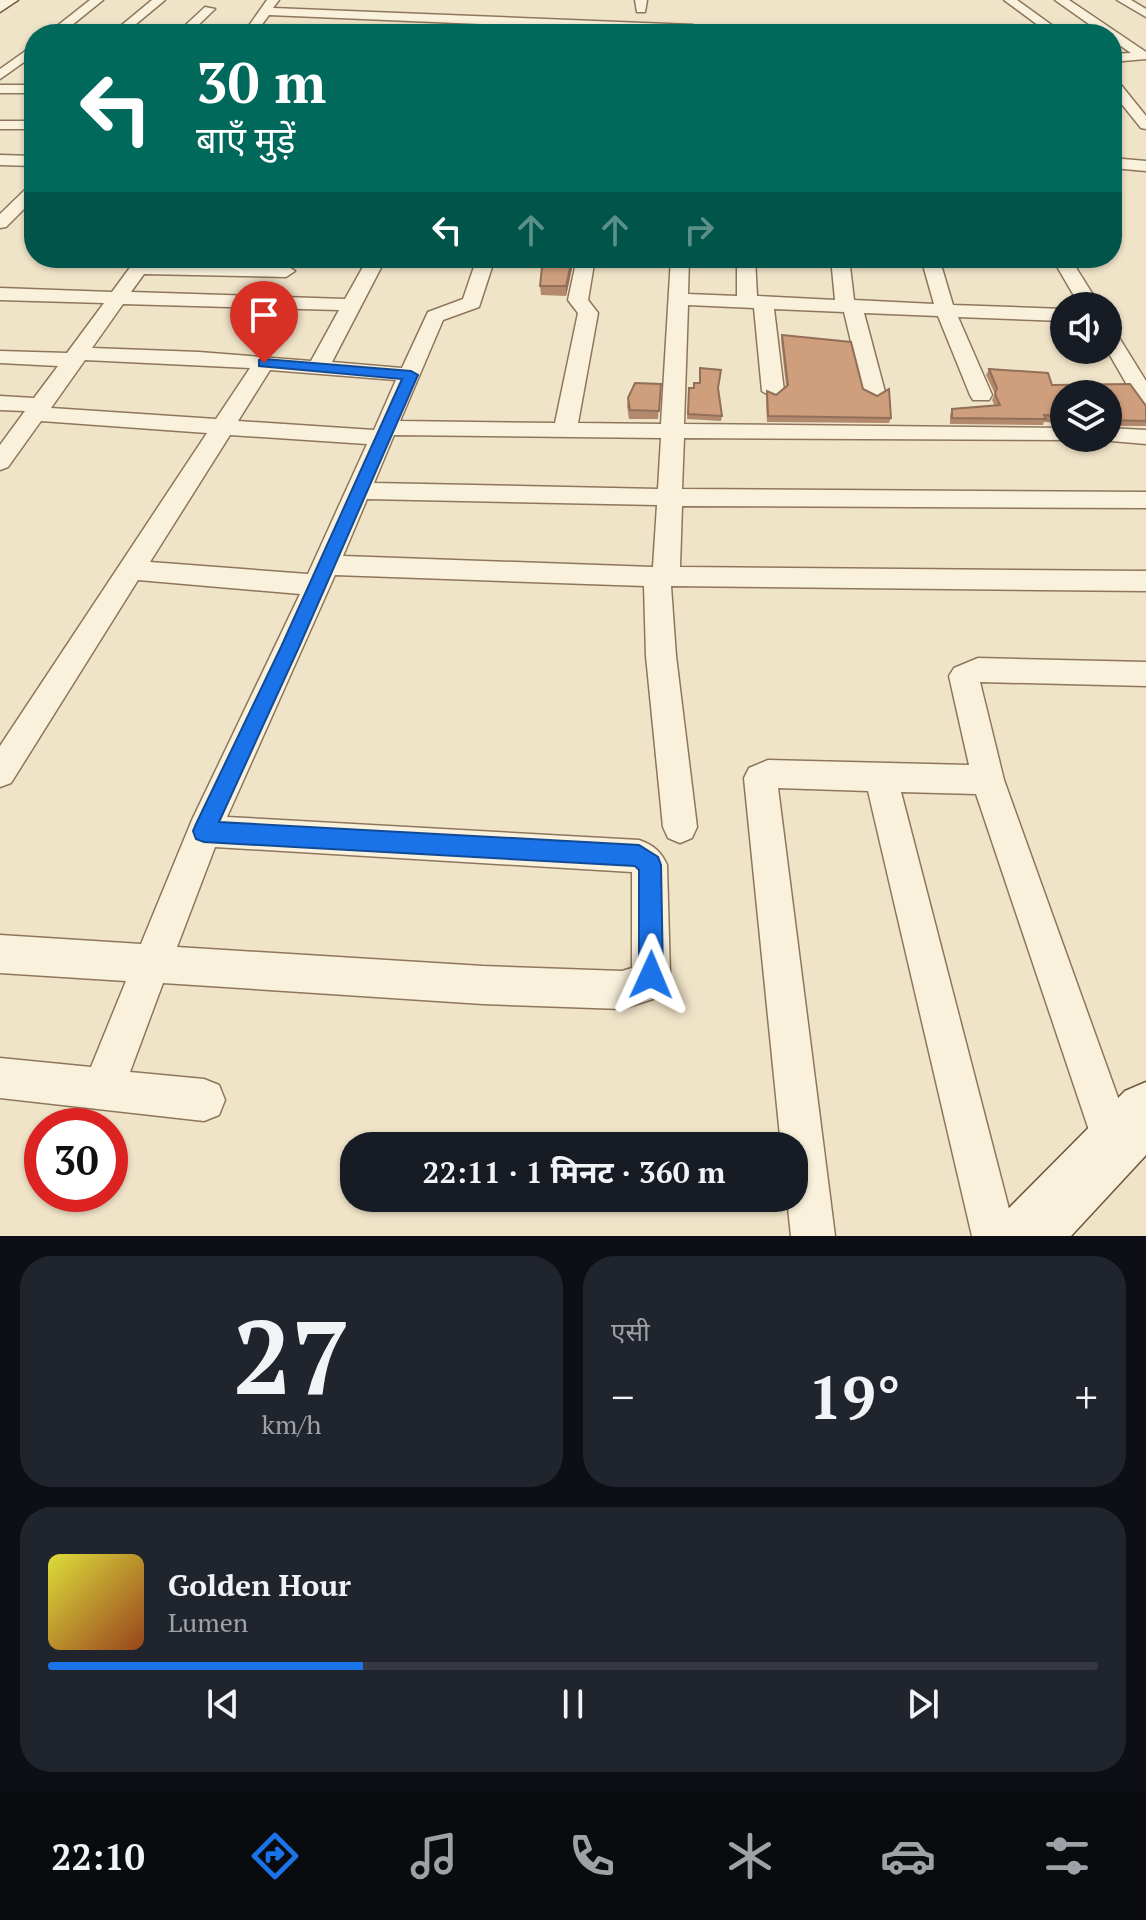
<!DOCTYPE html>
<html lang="hi">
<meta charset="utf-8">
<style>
:root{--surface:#171b24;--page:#20242c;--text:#f1f3f6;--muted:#9ea1a6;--line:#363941;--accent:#1a73e8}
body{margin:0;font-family:"PT Serif","Noto Sans Devanagari",serif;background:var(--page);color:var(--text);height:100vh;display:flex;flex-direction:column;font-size:30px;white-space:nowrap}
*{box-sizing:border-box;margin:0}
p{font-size:26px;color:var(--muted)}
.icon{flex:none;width:44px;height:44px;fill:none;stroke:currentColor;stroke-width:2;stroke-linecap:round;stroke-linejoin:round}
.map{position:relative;height:1236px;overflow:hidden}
.details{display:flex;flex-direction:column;gap:20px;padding:20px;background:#0d0f14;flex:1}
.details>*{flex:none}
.guide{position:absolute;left:24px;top:24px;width:1098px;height:244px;border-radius:32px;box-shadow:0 2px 6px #0004;background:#00695c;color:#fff;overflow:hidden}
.controls{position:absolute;left:1050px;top:292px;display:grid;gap:16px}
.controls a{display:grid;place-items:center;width:72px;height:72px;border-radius:50%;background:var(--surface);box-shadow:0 2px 6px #0004;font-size:40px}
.speed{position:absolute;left:24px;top:1108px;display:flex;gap:16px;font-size:40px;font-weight:700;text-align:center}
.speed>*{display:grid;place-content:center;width:104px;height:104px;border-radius:50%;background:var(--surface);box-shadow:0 2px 6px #0004;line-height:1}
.speed .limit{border:12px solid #d22;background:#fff;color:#111}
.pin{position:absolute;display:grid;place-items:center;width:68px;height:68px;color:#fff;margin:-82px -34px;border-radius:50% 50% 50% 0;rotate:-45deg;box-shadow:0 0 8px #0007}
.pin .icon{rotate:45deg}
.me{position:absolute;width:88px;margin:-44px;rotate:1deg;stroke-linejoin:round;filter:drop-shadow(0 0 6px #0008)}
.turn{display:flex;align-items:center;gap:28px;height:168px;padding:0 40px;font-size:36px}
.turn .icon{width:104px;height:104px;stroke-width:2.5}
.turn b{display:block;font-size:56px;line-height:68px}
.lanes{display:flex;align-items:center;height:76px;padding:0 40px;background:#0003;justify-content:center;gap:40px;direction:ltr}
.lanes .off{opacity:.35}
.big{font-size:60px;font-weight:700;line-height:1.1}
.details .card{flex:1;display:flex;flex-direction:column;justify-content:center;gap:12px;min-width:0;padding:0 28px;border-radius:32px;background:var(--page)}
.details .dial{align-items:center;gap:0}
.dial b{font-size:104px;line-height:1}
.song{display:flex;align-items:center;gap:24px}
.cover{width:96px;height:96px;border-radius:12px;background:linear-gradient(135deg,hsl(60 70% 55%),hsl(20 70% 35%))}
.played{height:8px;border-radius:4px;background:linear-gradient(90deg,var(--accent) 30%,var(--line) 30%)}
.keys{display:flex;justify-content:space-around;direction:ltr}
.heat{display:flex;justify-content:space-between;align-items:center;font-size:44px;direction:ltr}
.details .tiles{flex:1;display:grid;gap:20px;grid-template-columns:1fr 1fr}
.card:last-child{grid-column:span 2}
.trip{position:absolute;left:340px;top:1132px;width:468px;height:80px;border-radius:32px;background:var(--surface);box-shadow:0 2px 6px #0004;font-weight:700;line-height:80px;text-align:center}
.dock{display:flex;height:128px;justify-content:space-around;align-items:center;background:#090b0e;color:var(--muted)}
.dock .icon{width:56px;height:56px}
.dock .current{color:var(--accent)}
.dock b{font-size:36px;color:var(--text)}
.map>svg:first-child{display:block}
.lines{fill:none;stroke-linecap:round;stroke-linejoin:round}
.street-casing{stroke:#8d765c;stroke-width:3}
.secondary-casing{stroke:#6f573f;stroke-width:3}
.street{fill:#faf1dc;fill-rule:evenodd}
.secondary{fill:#faf1dc;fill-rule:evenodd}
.wall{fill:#b2896c}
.shaded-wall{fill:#916f58}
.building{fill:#cf9f7d;stroke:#916f58;stroke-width:2}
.route{fill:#1a73e8;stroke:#114b97;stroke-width:2}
</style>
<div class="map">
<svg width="1146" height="1236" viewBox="0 0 1146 1236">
<rect width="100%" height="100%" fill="#f0e4c8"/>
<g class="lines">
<defs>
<path id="street" d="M90,0H103L61,34H47Z
M152,0H165L124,34H111Z
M267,0H279L273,8L693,25L699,29L693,33L269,15L255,34H243Z
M635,0H647L645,12H637Z
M1004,0H1017L1064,34H1050Z
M1055,0H1069L1146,52V59L1112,62V54L1131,53L1112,40V34H1103Z
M1117,0H1131L1146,9V17Z
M205,7L215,9L189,34H176Z
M34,45V55L0,79V69Z
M1112,79L1117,80L1146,116V129L1141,128L1112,92Z
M0,85H34V93H0Z
M0,121H34V129H0Z
M0,155L34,156V166L0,165Z
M1112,158L1146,161V171L1112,168Z
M34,185V199L6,227L0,228V214L28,187Z
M137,258H155L152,263L286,265L295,271L286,277L144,274L131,292L345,299L368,258H386L332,362L402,368L428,312L463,299L477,258H495L479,307L443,320L400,421L555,423L578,313L568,300L577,258H595L588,300L598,313L578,423L661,424L671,258H689L688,294L737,296V258H755L757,296L835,300L831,258H849L854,300L934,304L921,258H939L953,305L1064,309V321L958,317L992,395L989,400H973L970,395L938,316L864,313L885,392L874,399L863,392L844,312L774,309L784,391L773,398L762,391L754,308L688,305L684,424L1064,428V438H1074L1072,440L684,438L682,489L1146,492V508L682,506L680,567L1146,571V591L671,586L676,656L697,827L692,838L680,843L668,838L663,827L646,656L644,586L335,575L227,817L639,840C653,845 661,851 667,865L670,975L659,997L622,1009L483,1004L163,983L130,1072L204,1079L219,1085L225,1100L219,1115L204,1121L0,1098V1058L91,1067L126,981L0,973V935L141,944L192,820L300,594L138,580L11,783L0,787V746L207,433L41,421L8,467L0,470V445L25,411L0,410V396L34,398L58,366L0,363V351L67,353L104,303L0,300V288L112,292ZM123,304L339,310L311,361L199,352L92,348ZM85,360L250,368L216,419L51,408ZM270,370L396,380L374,430L238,421ZM230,435L367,444L308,574L150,562ZM394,435L661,438L658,489L374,483ZM367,499L657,505L653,567L343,556ZM215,847L632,872V968L622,971L483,966L177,947Z
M1052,258H1070L1100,306H1080Z
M1108,329L1115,331L1146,381V406L1138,404L1107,350Z
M1108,428L1146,430V444L1100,440L1098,438H1108Z
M978,658L1146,662V686L980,682L1004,780L1135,1145L1129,1160L1114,1166L1099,1160L976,794L901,792L1016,1236H972L868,791L778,788L835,1236H791L787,1198H794V1146H781L744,778L749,768L768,760L969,765L949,676L954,668Z"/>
<path id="secondary" d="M0,0H18L0,12Z
M1146,1082V1155L1071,1236H995L1004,1213L1125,1091Z"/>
</defs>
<use href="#street" class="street-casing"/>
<use href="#secondary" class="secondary-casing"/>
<use href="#street" class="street"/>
<use href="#secondary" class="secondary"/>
</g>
<path class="wall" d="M572,268L566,296L541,295L540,286Z
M782,335L863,389L891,418L889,423L767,422L766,397L767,391L776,395L786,386L781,340Z
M700,368L718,389L722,416L721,421L687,419L689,388H694V383H699Z
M989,369L1048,373L1052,385L1130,384L1146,406V426H1108V394H1064V423L1044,422L1043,425L950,424V415L952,409L995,406L992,400L995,394L986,375Z
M661,384L658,419H629L627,406L628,398Z"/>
<path class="shaded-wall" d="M572,259V268L566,296V286Z"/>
<path class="building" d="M543,258L572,259L566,286H540Z
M782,335L851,342L863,389L877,396L889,389L891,418L768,416L767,391L776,395L788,385Z
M700,368L721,370L718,388L722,416L688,414L689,388H694V383H700Z
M989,369L1048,373L1052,385L1130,384L1146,406V421L1108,420V394H1064V417L1044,415L1046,419L952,418V409L1000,405L995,394L997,388Z
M635,383L661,384L659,411L630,410L628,398Z"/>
<path class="route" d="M264,359L411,371L418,375L299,647L219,822L639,845L658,857L661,865L663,975L660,983L651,987L642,983L639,975V870L635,866L204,842L196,839L193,831L196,824L281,647L402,379L259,366V360Z"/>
</svg>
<div class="controls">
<a><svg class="icon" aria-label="sound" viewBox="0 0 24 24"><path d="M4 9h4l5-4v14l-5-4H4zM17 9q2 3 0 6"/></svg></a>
<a><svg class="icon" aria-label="layers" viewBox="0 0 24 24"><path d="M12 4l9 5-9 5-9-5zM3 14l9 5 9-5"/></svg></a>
</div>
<div class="speed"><div class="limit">30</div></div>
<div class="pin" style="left:264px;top:363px;background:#d93025"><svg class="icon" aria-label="arrive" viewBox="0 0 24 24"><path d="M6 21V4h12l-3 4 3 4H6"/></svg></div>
<svg class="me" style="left:651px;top:975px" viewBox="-20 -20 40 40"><path d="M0-17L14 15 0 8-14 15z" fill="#1a73e8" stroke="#fff" stroke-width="4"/></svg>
<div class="trip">22:11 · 1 मिनट · 360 m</div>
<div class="guide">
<div class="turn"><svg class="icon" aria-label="left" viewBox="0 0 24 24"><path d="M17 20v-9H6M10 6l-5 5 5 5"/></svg><div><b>30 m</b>बाएँ मुड़ें</div></div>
<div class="lanes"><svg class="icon" aria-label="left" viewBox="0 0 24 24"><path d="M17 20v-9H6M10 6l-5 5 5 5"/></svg><svg class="icon off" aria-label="ahead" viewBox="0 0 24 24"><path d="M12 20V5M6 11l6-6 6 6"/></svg><svg class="icon off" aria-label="ahead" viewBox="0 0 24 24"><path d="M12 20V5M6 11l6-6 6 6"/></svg><svg class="icon off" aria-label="right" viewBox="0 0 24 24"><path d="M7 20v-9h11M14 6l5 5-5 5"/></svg></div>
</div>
</div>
<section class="details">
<div class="tiles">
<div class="card dial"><b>27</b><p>km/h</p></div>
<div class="card"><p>एसी</p>
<div class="heat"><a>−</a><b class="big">19°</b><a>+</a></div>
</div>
<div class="card">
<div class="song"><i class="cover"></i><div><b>Golden Hour</b><p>Lumen</p></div></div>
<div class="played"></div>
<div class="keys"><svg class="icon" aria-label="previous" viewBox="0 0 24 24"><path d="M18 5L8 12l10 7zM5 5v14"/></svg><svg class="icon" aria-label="pause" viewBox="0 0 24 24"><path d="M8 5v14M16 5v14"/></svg><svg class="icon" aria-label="next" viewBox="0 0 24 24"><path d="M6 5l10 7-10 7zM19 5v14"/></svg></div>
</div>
</div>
</section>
<nav class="dock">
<b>22:10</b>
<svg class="icon current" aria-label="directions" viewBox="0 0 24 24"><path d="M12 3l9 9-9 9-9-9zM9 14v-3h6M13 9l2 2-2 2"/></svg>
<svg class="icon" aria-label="music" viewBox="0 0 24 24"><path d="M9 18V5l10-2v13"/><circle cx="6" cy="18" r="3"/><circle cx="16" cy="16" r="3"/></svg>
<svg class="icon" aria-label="phone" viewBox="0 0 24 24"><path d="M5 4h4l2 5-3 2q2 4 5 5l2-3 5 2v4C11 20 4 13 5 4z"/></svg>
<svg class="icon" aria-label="climate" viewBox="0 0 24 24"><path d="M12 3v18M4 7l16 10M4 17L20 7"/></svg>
<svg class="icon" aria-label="car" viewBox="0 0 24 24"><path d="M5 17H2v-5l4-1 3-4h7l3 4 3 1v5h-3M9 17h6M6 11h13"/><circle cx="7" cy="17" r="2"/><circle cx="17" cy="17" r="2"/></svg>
<svg class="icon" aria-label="filters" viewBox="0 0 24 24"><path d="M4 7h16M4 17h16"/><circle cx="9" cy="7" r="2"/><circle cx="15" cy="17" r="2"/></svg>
</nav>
